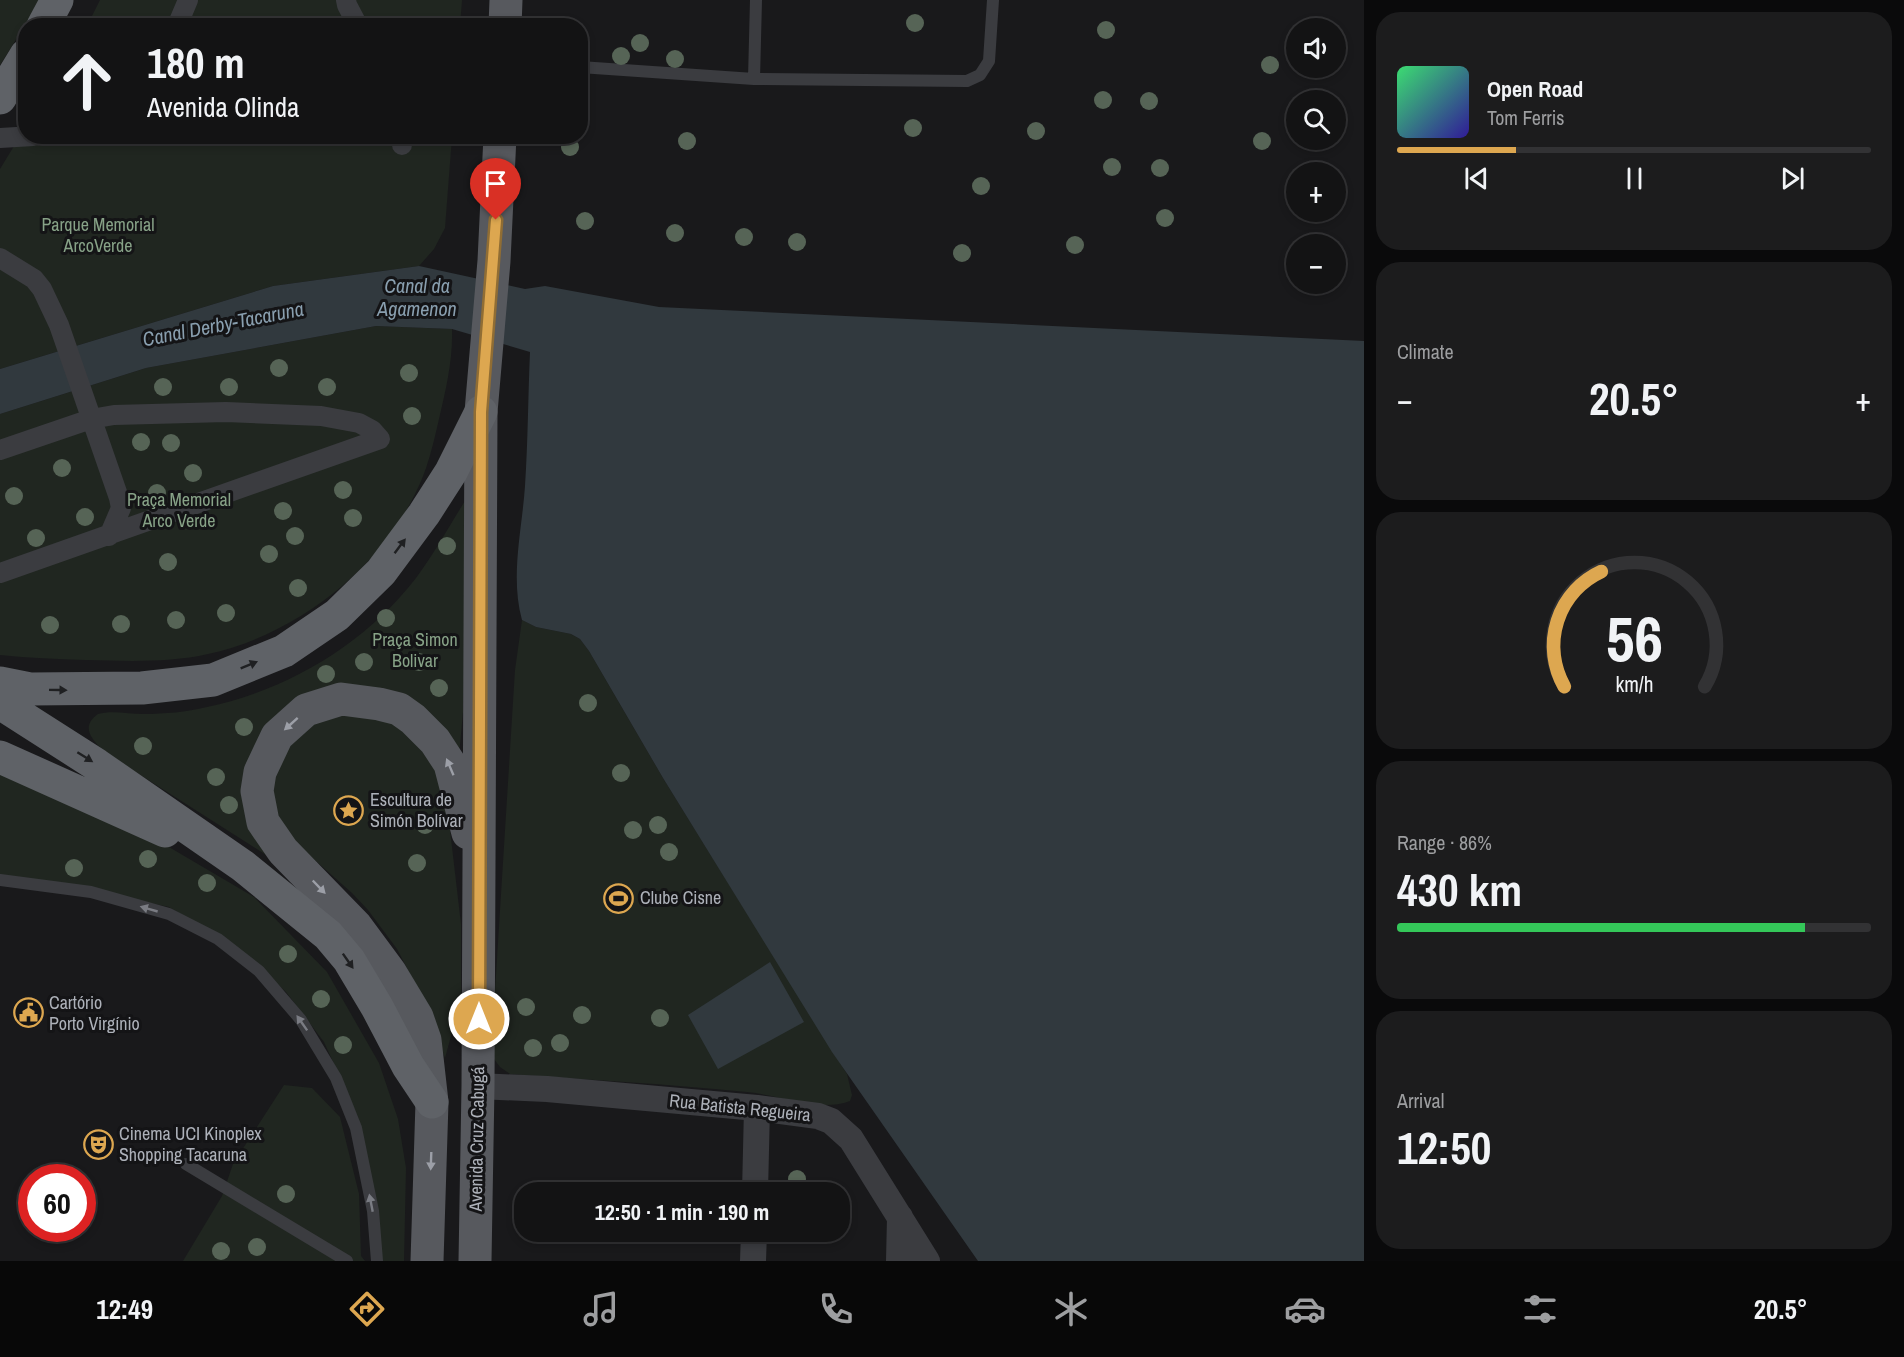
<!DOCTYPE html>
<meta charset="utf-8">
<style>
:root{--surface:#131314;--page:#1c1c1d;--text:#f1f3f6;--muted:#9d9ea0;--line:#323234;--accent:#dda750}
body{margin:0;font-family:"Archivo Narrow",sans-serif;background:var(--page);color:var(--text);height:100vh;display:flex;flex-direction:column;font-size:22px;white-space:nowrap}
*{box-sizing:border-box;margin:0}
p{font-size:20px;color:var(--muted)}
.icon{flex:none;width:33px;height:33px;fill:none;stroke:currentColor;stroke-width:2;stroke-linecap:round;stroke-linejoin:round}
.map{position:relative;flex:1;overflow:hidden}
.drawer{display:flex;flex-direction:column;gap:12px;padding:12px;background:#0a0a0b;width:540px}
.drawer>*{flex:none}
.top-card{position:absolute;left:18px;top:18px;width:570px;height:126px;border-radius:24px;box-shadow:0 3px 9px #0003,0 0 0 2px var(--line);background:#131314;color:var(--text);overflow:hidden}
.tools{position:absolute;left:1286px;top:18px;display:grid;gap:12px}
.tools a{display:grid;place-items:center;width:60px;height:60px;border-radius:50%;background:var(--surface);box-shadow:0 3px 9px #0003,0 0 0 2px var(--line);font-size:30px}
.speed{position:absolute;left:18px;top:1164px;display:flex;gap:12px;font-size:30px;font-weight:700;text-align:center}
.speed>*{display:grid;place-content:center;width:78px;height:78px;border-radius:50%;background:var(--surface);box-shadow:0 3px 9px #0003,0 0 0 2px var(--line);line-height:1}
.speed .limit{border:9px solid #d22;background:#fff;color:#111}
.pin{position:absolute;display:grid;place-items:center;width:51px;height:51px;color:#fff;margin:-62px -26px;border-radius:50% 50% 50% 0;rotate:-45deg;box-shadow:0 0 6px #0007}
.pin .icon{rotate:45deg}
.me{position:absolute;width:66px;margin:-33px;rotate:0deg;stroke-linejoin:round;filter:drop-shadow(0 0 4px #0008)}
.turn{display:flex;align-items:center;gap:21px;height:126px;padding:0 30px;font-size:27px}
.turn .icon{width:78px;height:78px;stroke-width:2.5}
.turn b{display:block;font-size:42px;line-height:51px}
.big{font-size:45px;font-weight:700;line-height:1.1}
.drawer .card{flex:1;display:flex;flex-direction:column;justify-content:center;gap:9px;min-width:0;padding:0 21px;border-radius:24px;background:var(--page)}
.drawer .dial{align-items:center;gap:0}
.dial svg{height:156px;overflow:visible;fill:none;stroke:var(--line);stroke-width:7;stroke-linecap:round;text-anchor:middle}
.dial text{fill:var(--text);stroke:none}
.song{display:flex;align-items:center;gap:18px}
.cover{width:72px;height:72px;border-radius:9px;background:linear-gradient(135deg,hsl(140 70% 55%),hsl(250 70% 35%))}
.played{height:6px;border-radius:3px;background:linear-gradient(90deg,var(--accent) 25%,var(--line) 25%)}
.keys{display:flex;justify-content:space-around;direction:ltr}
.heat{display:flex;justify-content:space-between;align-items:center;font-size:33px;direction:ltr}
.charge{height:9px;border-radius:4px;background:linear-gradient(90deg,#34c759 86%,var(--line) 0)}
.trip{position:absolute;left:514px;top:1182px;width:336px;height:60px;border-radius:24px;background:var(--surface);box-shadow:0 3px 9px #0003,0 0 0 2px var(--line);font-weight:700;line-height:60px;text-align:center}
.menu{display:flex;height:96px;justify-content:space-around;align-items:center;background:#080808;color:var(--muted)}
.menu .icon{width:42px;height:42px}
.menu .current{color:var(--accent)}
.menu b{font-size:27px;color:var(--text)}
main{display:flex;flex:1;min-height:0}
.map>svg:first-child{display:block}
.green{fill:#202620}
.water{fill:#31393e}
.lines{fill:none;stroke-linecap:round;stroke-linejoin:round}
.service{stroke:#3b3c40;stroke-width:12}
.pedestrian{stroke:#3b3c40;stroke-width:20}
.minor{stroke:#3b3c40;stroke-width:26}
.primary{stroke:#57595e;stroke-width:33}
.trunk{stroke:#5f6267;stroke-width:33}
.tree{fill:#566456}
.oneway{fill:#1f2022}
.oneway2{fill:#9c9fa7}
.oneway3{fill:#7a7c83}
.route-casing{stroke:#906d34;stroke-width:15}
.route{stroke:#dda750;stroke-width:10}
.labels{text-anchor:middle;stroke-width:6;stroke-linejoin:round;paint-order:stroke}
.park-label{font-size:18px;fill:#87a287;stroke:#141416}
.poi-label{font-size:18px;fill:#adb1b9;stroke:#141416;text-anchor:start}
.street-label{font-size:18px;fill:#adb1b9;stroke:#141416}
.water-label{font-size:20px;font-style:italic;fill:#899faf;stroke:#141416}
</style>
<main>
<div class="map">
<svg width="1364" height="1261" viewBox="0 0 1364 1261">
<rect width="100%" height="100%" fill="#19191b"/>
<path class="green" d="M0,0H41L0,65Z
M100,0H462L460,25L87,26Z
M25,128L26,136L452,137L445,228L434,249L419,266L273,286L0,369V169Z
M376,326L452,329C453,360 446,389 439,419C433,445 427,472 414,496C376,573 292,636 208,654C169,663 126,661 86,660C57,659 29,658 0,655V414L146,368Z
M470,493L463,712L459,756L407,702L273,719L274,860L120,762C105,752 73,731 98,714C112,710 129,714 143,714C165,714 186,712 207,707C288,690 365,644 416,578C436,551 452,521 470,493Z
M522,620L536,627L571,634L580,639L589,651L663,778L847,1074L852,1095L850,1101C817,1113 781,1095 747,1092C668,1084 589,1080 510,1074L500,1067L491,1055L515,670Z
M334,714L373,715L398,726L431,756L446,796L461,924V1000L445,1058L420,993L397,949L368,910L352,893L300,847L281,826L273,803L274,768L301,728Z
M0,762L106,810L254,897L327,972L379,1063L398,1119L406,1168L404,1261H379V1220L358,1117L324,1042L286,992L239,949L169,907L57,883L0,878Z
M284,1085L312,1088L340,1117L359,1194L361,1256L365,1261H183L222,1196L233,1164Z"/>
<path class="water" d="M419,266L525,289L545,286L659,307L1364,341V1261H978L832,1052L663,778L589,651L580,639L571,634L536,627L522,620C510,577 522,530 525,486C528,442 528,397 530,352L452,329L376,326L146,368L0,414V369L273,286Z
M770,962L804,1022L718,1069L688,1015Z"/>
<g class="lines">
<path class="service" d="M756,0L754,79L967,81L980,75L989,61L993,0
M580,67L754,79
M0,880L91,892L169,914L218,939L259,971L301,1020L336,1078L356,1128L373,1211L377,1261
M186,1164L347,1261"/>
<path class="pedestrian" d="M346,0L347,5L358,26
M177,26L188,0
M402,136V145
M0,138L33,136
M0,258L34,279L42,289L59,325L119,498L121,508L109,536
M0,450L91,419L114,415L226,412L321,416L359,423L372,430L380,439L0,573"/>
<path class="minor" d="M478,1086L547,1089L757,1108L818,1116L831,1121L851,1139L927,1261
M755,1192L757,1108
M753,1261L754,1232
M899,1261L900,1217"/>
<path class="primary" d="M505,26L506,0
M427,1261L432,1102L425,1040L417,1017L390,972L356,926L283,851L263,822L257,791L260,772L277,736L306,710L341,699L379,704L399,709L413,719L435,741L450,764L468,833
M475,1261L478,1086L481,412L494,261L500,136"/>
<path class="trunk" d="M43,26L57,0
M0,98L26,55
M0,683L30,689L142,688L213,680L284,651L337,615L381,572L424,514L451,472L481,412
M0,703L97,765L243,866L328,935L349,960L377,1007L408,1066L432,1102
M0,757L165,831"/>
</g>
<g class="tree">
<circle cx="915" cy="23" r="9"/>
<circle cx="1106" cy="30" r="9"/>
<circle cx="640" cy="43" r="9"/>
<circle cx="621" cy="56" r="9"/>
<circle cx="675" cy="59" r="9"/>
<circle cx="1270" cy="65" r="9"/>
<circle cx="1103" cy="100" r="9"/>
<circle cx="1149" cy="101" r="9"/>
<circle cx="913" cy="128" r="9"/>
<circle cx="1036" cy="131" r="9"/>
<circle cx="687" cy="141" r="9"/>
<circle cx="1262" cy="141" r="9"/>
<circle cx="570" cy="147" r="9"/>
<circle cx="1112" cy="167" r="9"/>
<circle cx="1160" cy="168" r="9"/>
<circle cx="981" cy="186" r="9"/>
<circle cx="1165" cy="218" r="9"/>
<circle cx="585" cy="221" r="9"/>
<circle cx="675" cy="233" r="9"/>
<circle cx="744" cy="237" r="9"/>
<circle cx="797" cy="242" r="9"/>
<circle cx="1075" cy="245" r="9"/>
<circle cx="962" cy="253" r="9"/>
<circle cx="279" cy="368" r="9"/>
<circle cx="409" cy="373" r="9"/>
<circle cx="163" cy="387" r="9"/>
<circle cx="229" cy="387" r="9"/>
<circle cx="327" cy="387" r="9"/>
<circle cx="412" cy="416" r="9"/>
<circle cx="141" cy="442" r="9"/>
<circle cx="171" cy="443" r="9"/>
<circle cx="62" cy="468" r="9"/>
<circle cx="193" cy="473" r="9"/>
<circle cx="343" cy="490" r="9"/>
<circle cx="157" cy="493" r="9"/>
<circle cx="14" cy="496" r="9"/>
<circle cx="283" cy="511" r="9"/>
<circle cx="85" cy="517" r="9"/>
<circle cx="353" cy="518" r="9"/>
<circle cx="295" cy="536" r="9"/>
<circle cx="36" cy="538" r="9"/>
<circle cx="447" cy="546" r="9"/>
<circle cx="269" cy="554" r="9"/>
<circle cx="168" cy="562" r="9"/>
<circle cx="298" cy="588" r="9"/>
<circle cx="226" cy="613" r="9"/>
<circle cx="386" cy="618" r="9"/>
<circle cx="176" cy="620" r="9"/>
<circle cx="121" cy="624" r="9"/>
<circle cx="50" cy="625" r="9"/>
<circle cx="364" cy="662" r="9"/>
<circle cx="419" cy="662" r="9"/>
<circle cx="326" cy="674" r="9"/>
<circle cx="439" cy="688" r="9"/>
<circle cx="588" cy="703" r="9"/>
<circle cx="244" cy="727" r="9"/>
<circle cx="143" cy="746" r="9"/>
<circle cx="621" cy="773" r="9"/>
<circle cx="216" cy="777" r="9"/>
<circle cx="229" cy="805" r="9"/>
<circle cx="425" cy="825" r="9"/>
<circle cx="658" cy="825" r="9"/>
<circle cx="633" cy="830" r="9"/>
<circle cx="669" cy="852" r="9"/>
<circle cx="148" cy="859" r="9"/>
<circle cx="417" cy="863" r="9"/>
<circle cx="74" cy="868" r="9"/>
<circle cx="207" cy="883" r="9"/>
<circle cx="288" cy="954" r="9"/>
<circle cx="321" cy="999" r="9"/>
<circle cx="526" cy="1007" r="9"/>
<circle cx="582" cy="1015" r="9"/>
<circle cx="660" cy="1018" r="9"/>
<circle cx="560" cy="1043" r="9"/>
<circle cx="343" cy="1045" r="9"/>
<circle cx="533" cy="1048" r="9"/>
<circle cx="797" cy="1179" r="9"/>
<circle cx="286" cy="1194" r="9"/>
<circle cx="257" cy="1247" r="9"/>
<circle cx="221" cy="1251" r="9"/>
</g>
<defs><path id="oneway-solid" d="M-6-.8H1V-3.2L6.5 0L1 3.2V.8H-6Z" transform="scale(1.5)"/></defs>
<g class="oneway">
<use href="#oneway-solid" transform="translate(400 546) rotate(-53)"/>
<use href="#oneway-solid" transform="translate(249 665) rotate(-22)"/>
<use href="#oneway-solid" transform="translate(58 690) rotate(1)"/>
<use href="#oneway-solid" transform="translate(85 757) rotate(32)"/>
<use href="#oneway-solid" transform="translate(348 961) rotate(55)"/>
</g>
<g class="oneway2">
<use href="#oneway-solid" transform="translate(291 724) rotate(138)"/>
<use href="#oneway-solid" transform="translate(450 767) rotate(-113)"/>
<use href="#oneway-solid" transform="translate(319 887) rotate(46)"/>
<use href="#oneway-solid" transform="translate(431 1161) rotate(92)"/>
</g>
<g class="oneway3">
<use href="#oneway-solid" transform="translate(149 909) rotate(-164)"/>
<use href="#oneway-solid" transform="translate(302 1023) rotate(-125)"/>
<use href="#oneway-solid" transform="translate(371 1203) rotate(-101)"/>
</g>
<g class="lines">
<defs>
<path id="route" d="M479,1019L481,412L496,220"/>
</defs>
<use href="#route" class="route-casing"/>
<use href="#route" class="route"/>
</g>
<defs>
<symbol id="sight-ring" viewBox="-11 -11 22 22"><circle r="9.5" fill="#141416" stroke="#dda750" stroke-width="1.5"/><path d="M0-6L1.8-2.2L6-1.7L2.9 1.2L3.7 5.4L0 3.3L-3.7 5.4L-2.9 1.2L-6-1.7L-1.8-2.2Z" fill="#dda750"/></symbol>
<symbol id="stadium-ring" viewBox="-11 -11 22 22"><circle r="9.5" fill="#141416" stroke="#dda750" stroke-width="1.5"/><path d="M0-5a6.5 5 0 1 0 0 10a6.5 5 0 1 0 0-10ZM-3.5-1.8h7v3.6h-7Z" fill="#dda750"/></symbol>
<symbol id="civic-ring" viewBox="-11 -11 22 22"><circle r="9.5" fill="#141416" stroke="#dda750" stroke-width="1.5"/><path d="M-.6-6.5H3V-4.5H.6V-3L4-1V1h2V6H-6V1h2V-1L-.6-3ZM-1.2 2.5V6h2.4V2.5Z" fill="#dda750"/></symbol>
<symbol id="theatre-ring" viewBox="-11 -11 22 22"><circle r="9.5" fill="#141416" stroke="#dda750" stroke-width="1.5"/><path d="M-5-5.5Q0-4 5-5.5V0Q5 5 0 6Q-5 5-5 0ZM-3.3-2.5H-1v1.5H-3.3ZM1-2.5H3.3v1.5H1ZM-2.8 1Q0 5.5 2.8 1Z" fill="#dda750"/></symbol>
</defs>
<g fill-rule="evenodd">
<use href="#sight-ring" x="332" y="794" width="33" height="33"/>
<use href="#stadium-ring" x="602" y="882" width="33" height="33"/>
<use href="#civic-ring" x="12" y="996" width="33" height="33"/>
<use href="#theatre-ring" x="82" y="1128" width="33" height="33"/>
</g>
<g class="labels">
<g class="park-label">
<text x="98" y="231">Parque Memorial<tspan x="98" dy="21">ArcoVerde</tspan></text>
<text x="179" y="506">Praça Memorial<tspan x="179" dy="21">Arco Verde</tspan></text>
<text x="415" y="646">Praça Simon<tspan x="415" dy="21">Bolivar</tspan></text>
</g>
<g class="poi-label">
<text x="370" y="806">Escultura de<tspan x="370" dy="21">Simón Bolívar</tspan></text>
<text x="640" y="904">Clube Cisne</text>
<text x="49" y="1009">Cartório<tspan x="49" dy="21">Porto Virgínio</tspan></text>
<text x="119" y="1140">Cinema UCI Kinoplex<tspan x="119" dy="21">Shopping Tacaruna</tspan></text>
</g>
<g class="street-label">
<text transform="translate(740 1108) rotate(6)" y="6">Rua Batista Regueira</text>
<text transform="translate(477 1139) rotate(-89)" y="6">Avenida Cruz Cabugá</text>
</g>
<g class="water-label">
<text x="417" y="293">Canal da<tspan x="417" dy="23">Agamenon</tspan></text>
<text transform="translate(223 324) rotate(-11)" y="7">Canal Derby-Tacaruna</text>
</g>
</g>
</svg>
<div class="tools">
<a><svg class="icon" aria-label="sound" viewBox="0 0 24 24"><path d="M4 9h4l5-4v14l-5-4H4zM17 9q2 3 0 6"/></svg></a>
<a><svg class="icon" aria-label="search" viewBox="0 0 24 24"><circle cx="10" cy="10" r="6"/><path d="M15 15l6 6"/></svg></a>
<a>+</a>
<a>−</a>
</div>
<div class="speed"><div class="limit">60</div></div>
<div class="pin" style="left:496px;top:220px;background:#d93025"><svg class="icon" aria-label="arrive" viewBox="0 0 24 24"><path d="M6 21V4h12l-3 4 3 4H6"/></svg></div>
<svg class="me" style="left:479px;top:1019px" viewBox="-20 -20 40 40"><circle r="17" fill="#dda750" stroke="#fff" stroke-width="3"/><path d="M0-11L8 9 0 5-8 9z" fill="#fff"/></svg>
<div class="trip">12:50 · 1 min · 190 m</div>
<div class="top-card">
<div class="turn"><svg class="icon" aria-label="ahead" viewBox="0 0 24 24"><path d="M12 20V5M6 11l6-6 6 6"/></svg><div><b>180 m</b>Avenida Olinda</div></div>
</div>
</div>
<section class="drawer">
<div class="card">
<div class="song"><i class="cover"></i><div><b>Open Road</b><p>Tom Ferris</p></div></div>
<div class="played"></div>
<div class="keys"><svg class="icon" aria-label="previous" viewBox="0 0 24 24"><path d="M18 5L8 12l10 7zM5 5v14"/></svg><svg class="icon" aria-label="pause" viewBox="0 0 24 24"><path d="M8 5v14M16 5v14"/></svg><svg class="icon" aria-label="next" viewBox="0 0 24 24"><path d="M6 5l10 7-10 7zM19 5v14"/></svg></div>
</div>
<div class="card"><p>Climate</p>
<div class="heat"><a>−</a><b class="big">20.5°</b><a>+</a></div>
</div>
<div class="card dial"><svg viewBox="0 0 100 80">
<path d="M14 69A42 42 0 1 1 86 69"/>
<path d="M14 69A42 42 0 0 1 33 10" stroke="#dda750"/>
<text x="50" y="56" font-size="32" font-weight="700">56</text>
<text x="50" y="72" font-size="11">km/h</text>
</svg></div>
<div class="card"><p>Range · 86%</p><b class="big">430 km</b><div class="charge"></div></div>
<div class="card"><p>Arrival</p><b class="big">12:50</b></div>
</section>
</main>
<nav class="menu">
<b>12:49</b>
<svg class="icon current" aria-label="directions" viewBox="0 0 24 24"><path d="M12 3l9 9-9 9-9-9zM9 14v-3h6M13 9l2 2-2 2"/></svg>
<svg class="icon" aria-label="music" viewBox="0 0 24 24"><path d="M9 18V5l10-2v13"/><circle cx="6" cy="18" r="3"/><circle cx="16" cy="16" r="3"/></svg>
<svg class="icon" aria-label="phone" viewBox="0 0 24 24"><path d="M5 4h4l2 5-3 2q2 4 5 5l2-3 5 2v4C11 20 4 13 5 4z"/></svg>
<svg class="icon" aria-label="climate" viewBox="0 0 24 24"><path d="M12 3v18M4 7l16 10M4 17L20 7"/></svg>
<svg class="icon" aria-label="car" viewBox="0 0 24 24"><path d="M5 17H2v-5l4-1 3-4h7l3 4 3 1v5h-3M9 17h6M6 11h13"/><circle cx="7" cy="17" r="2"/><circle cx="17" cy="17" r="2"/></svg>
<svg class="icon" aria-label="filters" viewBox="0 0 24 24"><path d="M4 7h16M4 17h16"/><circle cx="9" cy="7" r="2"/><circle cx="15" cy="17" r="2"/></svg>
<b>20.5°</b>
</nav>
